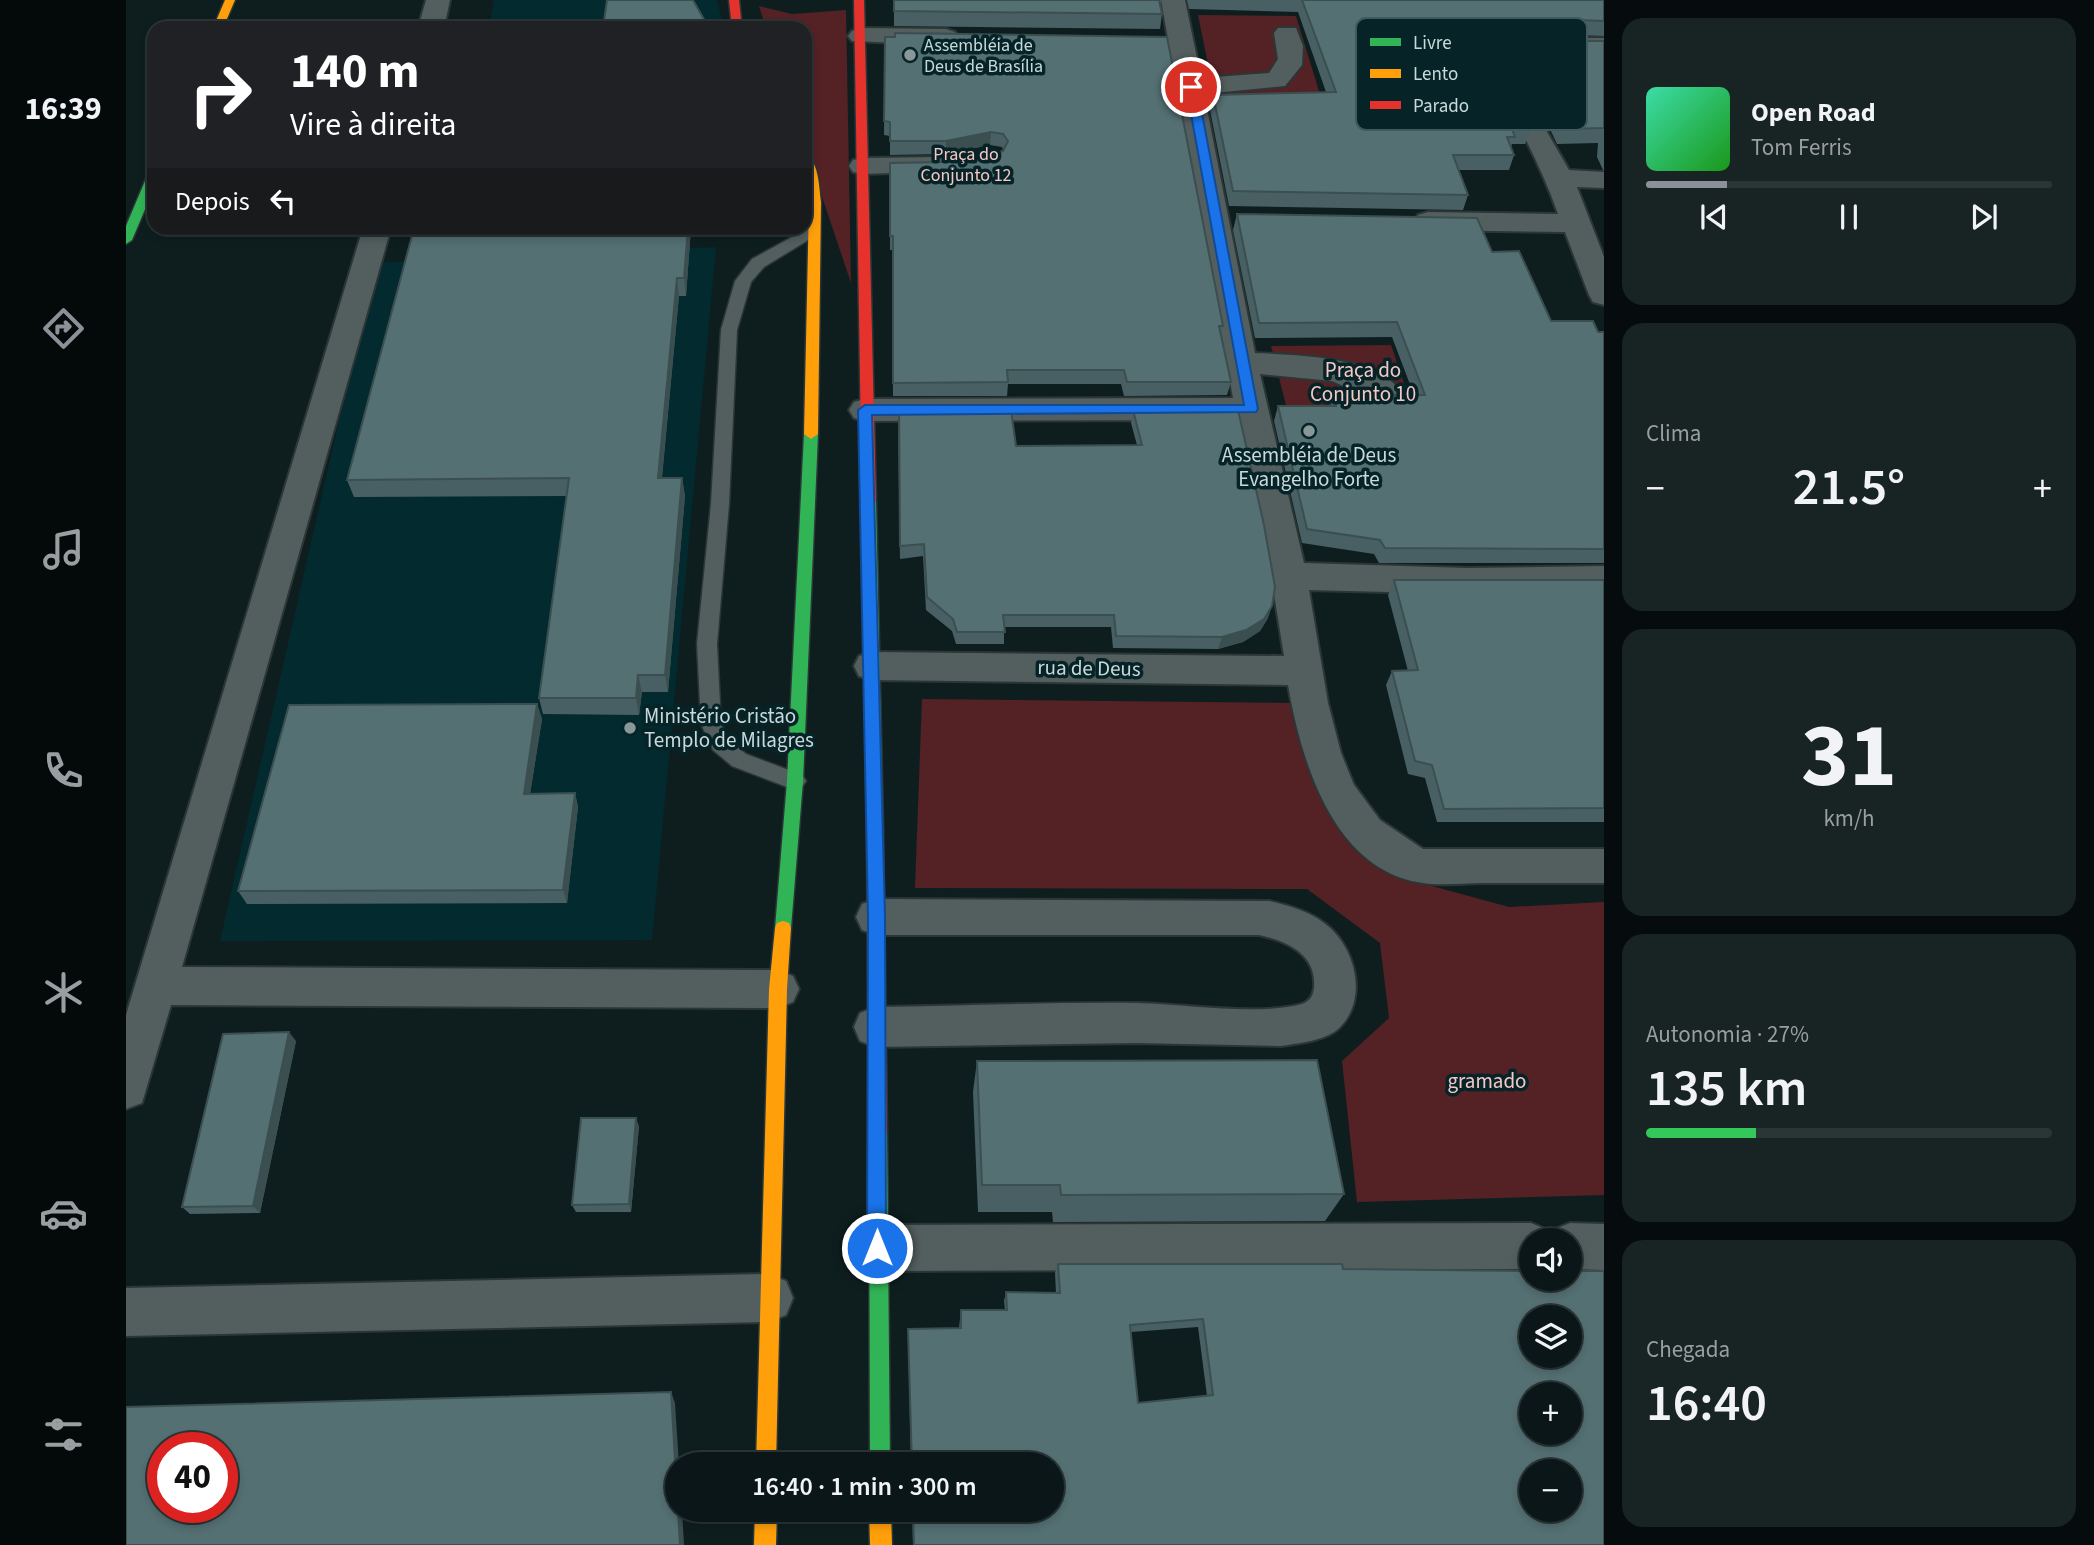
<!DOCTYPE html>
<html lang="pt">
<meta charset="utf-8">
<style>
:root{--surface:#0a1617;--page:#182324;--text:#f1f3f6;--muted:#999fa1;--line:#2a3536;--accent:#8c9099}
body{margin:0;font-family:"Source Sans 3",sans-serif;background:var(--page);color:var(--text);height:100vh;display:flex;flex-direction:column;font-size:26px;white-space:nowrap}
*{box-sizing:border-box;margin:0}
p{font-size:23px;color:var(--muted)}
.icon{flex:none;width:38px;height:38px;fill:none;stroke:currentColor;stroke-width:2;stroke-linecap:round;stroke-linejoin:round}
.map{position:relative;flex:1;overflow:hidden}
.panel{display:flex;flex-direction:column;gap:18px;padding:18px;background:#060c0d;width:490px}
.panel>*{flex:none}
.banner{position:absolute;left:21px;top:21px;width:665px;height:214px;border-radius:21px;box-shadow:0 4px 10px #0003,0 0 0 2px var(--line);background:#202124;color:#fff;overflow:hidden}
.tools{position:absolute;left:1393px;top:1228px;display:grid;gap:14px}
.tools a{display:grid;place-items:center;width:63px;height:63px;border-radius:50%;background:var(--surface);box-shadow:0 4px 10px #0003,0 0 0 2px var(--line);font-size:35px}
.speed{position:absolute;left:21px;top:1432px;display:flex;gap:14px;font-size:35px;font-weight:700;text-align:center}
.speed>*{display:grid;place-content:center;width:91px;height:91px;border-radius:50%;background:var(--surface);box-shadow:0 4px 10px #0003,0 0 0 2px var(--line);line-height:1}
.speed .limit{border:10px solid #d22;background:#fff;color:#111}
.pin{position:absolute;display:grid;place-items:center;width:60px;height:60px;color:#fff;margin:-30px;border:4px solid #fff;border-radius:50%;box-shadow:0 2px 7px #0007}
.me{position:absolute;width:77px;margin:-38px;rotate:0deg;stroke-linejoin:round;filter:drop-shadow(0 0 5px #0008)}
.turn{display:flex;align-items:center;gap:24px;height:147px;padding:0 28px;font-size:32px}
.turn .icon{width:91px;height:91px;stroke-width:2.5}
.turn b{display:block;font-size:49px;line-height:60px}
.then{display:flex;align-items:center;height:66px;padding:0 28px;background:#0003;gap:14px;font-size:26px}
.big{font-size:52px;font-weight:600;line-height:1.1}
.panel .widget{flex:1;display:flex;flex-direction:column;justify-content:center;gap:10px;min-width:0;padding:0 24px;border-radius:21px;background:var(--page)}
.panel .dial{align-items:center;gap:0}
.dial b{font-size:91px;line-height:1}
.song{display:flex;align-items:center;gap:21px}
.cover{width:84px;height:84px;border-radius:10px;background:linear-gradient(135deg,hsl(160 70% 55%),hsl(120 70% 35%))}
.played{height:7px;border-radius:4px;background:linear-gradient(90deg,var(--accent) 20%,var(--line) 20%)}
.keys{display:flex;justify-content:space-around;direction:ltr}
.heat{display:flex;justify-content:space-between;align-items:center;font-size:38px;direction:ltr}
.charge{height:10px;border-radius:5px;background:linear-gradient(90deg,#34c759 27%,var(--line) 0)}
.trip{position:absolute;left:539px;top:1452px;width:399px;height:70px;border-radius:35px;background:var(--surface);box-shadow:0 4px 10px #0003,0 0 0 2px var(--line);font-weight:600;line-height:70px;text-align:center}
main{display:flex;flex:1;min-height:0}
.dock{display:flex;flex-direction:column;width:126px;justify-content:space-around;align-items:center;background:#040909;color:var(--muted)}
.dock .icon{width:49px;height:49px}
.dock .selected{color:var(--accent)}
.dock b{font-size:32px;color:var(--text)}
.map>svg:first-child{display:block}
.built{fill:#032a2e}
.green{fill:#542125}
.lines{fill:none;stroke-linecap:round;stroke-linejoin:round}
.lane-casing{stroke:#2c3637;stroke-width:3}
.street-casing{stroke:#2c3637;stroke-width:4}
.fast-casing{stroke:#2c3637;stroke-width:3}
.slow-casing{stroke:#2c3637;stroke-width:3}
.jam-casing{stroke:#2c3637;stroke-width:3}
.lane{fill:#535e5f;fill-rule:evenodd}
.street{fill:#535e5f;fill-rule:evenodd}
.fast{fill:#30b455;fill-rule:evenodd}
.slow{fill:#ff9f0a;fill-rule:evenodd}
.jam{fill:#e5322d;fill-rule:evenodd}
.wall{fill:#486063;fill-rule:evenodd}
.shaded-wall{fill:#3b4e50}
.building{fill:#547073;stroke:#3b4e50;stroke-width:2;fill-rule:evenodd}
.route{fill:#1a73e8;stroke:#114b97;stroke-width:2}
.poi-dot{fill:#889899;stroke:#062427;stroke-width:2.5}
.labels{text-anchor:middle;stroke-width:7;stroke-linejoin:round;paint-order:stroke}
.far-poi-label{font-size:18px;fill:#c9d9db;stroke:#062427;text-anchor:start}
.far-park-label{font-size:18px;fill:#f5c7c6;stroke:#062427}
.park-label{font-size:21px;fill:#f5c7c6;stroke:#062427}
.poi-label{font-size:21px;fill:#c9d9db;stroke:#062427}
.street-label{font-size:21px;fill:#c9d9db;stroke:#062427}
.key{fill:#062427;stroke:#405a5d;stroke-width:2}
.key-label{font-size:19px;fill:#c9d9db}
</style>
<main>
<nav class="dock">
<b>16:39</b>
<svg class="icon selected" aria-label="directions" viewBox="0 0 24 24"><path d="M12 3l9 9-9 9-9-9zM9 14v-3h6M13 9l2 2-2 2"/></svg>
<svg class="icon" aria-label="music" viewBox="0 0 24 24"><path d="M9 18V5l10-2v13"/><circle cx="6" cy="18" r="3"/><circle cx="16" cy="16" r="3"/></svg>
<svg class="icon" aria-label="phone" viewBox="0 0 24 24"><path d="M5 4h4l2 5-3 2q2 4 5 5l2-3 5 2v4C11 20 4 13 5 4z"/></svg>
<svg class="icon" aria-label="climate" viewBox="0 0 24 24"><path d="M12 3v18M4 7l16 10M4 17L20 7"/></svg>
<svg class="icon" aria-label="car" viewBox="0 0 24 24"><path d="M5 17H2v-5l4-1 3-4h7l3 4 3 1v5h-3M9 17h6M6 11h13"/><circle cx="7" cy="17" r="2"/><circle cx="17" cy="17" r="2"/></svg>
<svg class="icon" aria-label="filters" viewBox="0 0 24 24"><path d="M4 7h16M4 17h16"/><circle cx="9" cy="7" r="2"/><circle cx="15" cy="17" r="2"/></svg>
</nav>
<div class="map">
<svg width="1478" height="1545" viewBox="0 0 1478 1545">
<rect width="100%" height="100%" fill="#0e1e1f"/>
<path class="built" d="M368,0H591L598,28H363Z
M590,247L526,940L94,941L249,263Z"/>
<path class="green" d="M633,6L666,14L720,10L725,283L679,146V28H640Z
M1072,15L1170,16L1196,101L1090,104Z
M1265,345L1291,421L1163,417L1145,346Z
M796,699L1166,703L1215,833L1295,883L1383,907L1478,902V1195L1231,1202L1216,1061L1263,1018L1254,943L1181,889L789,888Z"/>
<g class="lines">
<defs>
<path id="lane" d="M686,226L692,228V234L638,267L625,282L611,330L603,504L591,644L595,724L602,739L620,754L676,775L680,781L676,787L669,790L606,766L587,750L575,724L571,644L585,504L595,330L609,281L626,259Z"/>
<path id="street" d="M300,0H324L318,28H292Z
M1035,0H1059L1075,78L1143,73L1152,59L1148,33L1152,28H1170L1177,46L1176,65L1159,86L1078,94L1129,353C1170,355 1254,356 1278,395L1273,403L1262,406L1206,381L1134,374L1178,563L1342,568L1478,566V592L1342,594L1183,590L1202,703L1215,753L1228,785L1254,820L1297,849H1478V883C1437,883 1396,883 1356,883C1337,883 1316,886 1297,883C1207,871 1175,760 1162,685L746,680L733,676L728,666L733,656L746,652L1158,656L1145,575L1111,420L739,421L728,418L723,410L728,402L739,399L1107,398Z
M735,28L820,29L829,32L833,37L829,42L820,45L726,41L722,36L726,31Z
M1432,38H1478V54C1459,53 1436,50 1417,56C1375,69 1431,146 1443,170L1478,172V188L1451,187L1478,257V305L1467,302L1463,295L1439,232L1302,230L1292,227L1288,221L1292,215L1302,212L1432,214C1423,188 1412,164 1400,140C1392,124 1376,103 1374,86C1369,51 1405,41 1432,38Z
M816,157L826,159L830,165L826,171L737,174L727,172L723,166L727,160L737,158Z
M237,228H265L56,967L652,970L667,976L673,989L667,1002L652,1008L45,1005L16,1103L0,1109V1015Z
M751,899L1143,901C1161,905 1183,911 1198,923C1229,945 1244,1000 1212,1029C1198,1041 1173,1043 1155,1046L1010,1043L749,1047L734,1041L728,1027L734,1013L749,1007C836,1006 924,1002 1011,1003C1058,1004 1133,1016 1176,1004C1184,1001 1187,996 1188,988C1191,954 1161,941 1133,935H751L736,930L730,917L736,904Z
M1405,1223L1422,1230L1424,1237L1427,1230L1444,1223L1478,1224V1270L1444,1269V1241H1405V1269L751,1271L734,1264L728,1248L734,1232L751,1225Z
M643,1274L660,1281L667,1298L660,1315L643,1322L0,1336V1288Z"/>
<path id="fast" d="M28,171V188L6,240L0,244V226L22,174Z
M685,429L692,434L677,781L665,928L663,933L657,935L651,933L649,928L661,781L678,434Z
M743,497L750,502L757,830L755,835L749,837L743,835L741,830L736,502Z
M752,1123L758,1126L761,1132L764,1465H744L743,1132L746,1126Z"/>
<path id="slow" d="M99,0H109L97,28H87Z
M679,154C693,161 693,187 695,202L692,434L685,439L678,434L683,202Z
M657,921L663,923L665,928L661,989L650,1465H630L643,989L649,928L651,923Z
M629,1510H651L650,1545H628Z
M743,1510H765L766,1545H744Z"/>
<path id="jam" d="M603,0H613L616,28H606Z
M728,0H738L750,502L743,507L736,502Z
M749,823L755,825L757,830L761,1132L758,1138L752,1141L746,1138L743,1132L741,830L743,825Z"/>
</defs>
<use href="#lane" class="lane-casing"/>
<use href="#street" class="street-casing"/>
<use href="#fast" class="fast-casing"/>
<use href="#slow" class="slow-casing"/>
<use href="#jam" class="jam-casing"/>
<use href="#lane" class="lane"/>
<use href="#street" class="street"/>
<use href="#fast" class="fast"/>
<use href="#slow" class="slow"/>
<use href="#jam" class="jam"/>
</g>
<path class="wall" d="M768,0H1035L1034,6L1036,14L1034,29L768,26Z
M1061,0H1478V36L1447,35L1409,39L1392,45L1379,55L1377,59V74L1405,129L1399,144H1386L1385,147L1388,155L1383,170H1333L1342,195L1337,210L1103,206L1084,110L1087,95L1200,92L1172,12L1063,9Z
M759,37H769L1097,326L1095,334L1105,382L1101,395L998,396L995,384H882L881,396H767L766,250H764V163L821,162L877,151V150L876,147L864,145L820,154L764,155V136L758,135Z
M1478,41V172L1471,157L1472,143L1431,144L1406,91L1404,76L1413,50Z
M1111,214L1366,252L1425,321L1472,332H1478V563H1253L1248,554L1176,543L1148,421L1152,406H1204L1208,395H1288L1266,337L1129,338L1107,230Z
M565,228L560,296H553L536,478H556L559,496L542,692H516L513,715L417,714L413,698L441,496L228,497L221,480Z
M1007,410L1142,618L1134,631L1117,642L1092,649L987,648L985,627H878V644H830L826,631L800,610L797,556L774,559L772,425L890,446L1011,445L1005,423Z
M1268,580H1478V822H1311L1299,778L1282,774L1260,685L1266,671H1282L1262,595Z
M411,704L416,719L404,794L449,793L452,807L441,903L121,904L112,891Z
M170,1041L134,1213L64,1214L56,1207Z
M851,1061L1218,1194L1199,1221L927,1222L926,1212H852L847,1092Z
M513,1126L505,1212H450L446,1205Z
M932,1264L1217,1269L1478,1545H787L786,1510H926V1465H785L782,1337V1329L833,1328L835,1310H879L878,1301L880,1292L930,1293L929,1273ZM1072,1327L1081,1396L1012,1403L1005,1332Z"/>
<path class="shaded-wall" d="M1415,24L1409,39L1392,45L1379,55L1371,70L1377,55L1384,40L1398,30Z
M865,132L864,145L820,154V141Z
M562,228H565L560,296L558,278Z
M551,278L553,296L534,496L532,478Z
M556,478L559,496L542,692L539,675Z
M1146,606L1142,618L1134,631L1117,642L1092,649L1096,637Z
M512,675L516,692L513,715L510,698Z
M411,704L416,719L402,807L398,794Z
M449,793L452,807L441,903L437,890Z
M163,1032L170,1041L134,1213L127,1206Z
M510,1118L513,1126L505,1212L503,1204Z
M545,1392L549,1403L553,1465H551V1497Z
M552,1510H556L558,1545H554Z"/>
<path class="building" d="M481,0H567L583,28H477Z
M768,0H1033L1036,14L768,11Z
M1176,0H1478V21L1452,20L1415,24L1398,30L1384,40L1377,55V74L1405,129H1386L1389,137H1381L1388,155H1327L1342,195L1107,191L1087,95L1210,92Z
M769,33L1041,37L1097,326H1093L1105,382H1001L998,370H881L882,382L767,383V236H764V163L821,162L877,151L882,141L877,134L865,132L820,141H764V122L758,121L759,37H769Z
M1438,41H1478V128L1437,129L1412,76L1410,61L1413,50L1424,43Z
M1111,214L1351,218L1366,252L1393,251L1425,321H1467L1472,332H1478V549L1259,548L1254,540L1181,529L1152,406H1210L1208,395H1299L1271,322L1133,323Z
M288,228H562L558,278H551L532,478H556L539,675H512L510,698H413L443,478L221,480Z
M885,410L890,446L1016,445L1007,410H1112L1138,525L1149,587L1146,606L1138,619L1120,630L1096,637L990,636L988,615H877L879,632H831L827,619L801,597L798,544L774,546L773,412Z
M1268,580H1478V808L1318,809L1306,765L1289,761L1266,671L1292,670Z
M411,704L398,794L449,793L437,890L112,891L163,705Z
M163,1032L127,1206L56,1207L97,1034Z
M1191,1060L1218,1194L935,1195L934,1185H856L851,1061Z
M455,1118H510L503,1204L446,1205Z
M932,1264H1216L1217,1269L1405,1271V1279H1444V1271H1478V1545H788L787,1510H926V1465H786L782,1329L835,1328V1310H881L880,1292L934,1293ZM1405,1318H1444V1356H1405ZM1077,1319L1087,1395L1012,1403L1004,1325ZM1405,1395H1444V1433H1405ZM1405,1472H1444V1510H1405Z
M545,1392L554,1545H0V1407ZM37,1447H96V1507H37Z"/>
<path class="route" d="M1065,83L1071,87L1132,409L1130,412L746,415L759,917L760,1248L757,1255L751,1258L744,1255L741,1248L742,917L732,410L739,405H1118L1060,87Z"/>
<g class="poi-dot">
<circle cx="784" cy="55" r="7"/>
<circle cx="1183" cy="431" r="7"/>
<circle cx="504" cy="728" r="7"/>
</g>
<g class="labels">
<g class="far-poi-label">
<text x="798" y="51">Assembléia de<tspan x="798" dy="21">Deus de Brasília</tspan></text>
</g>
<g class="far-park-label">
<text x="840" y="160">Praça do<tspan x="840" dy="21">Conjunto 12</tspan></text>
</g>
<g class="park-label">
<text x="1237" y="377">Praça do<tspan x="1237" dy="24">Conjunto 10</tspan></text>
<text x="1361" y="1088">gramado</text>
</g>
<g class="poi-label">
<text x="1183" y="462">Assembléia de Deus<tspan x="1183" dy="24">Evangelho Forte</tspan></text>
<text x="518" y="723" text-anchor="start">Ministério Cristão<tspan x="518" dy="24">Templo de Milagres</tspan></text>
</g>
<g class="street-label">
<text transform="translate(963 668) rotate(1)" y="7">rua de Deus</text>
</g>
</g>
<rect x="1230" y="18" width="231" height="112" rx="10" class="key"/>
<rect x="1244" y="38" width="31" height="8" fill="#30b455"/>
<rect x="1244" y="69" width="31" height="9" fill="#ff9f0a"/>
<rect x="1244" y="101" width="31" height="8" fill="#e5322d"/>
<g class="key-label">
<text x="1287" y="49">Livre</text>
<text x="1287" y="80">Lento</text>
<text x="1287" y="112">Parado</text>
</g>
</svg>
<div class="tools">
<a><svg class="icon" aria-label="sound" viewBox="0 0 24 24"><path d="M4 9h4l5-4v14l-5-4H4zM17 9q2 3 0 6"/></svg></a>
<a><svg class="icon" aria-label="layers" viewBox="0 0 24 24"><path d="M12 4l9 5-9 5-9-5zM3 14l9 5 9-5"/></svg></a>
<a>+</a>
<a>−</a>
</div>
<div class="speed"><div class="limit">40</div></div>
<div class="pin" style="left:1065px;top:87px;background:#d93025"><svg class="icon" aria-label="arrive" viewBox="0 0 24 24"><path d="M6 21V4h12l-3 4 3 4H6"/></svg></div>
<svg class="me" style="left:751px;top:1248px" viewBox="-20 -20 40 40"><circle r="17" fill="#1a73e8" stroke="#fff" stroke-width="3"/><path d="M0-11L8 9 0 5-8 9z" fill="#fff"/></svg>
<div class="trip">16:40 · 1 min · 300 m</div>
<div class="banner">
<div class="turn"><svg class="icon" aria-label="right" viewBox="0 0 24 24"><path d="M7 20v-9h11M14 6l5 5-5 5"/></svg><div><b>140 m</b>Vire à direita</div></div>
<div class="then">Depois<svg class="icon" aria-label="left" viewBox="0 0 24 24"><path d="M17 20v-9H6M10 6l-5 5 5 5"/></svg></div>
</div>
</div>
<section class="panel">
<div class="widget">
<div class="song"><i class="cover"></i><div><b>Open Road</b><p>Tom Ferris</p></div></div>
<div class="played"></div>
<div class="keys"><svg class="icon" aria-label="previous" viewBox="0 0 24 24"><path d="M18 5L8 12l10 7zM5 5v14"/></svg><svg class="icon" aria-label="pause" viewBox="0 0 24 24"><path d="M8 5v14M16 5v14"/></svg><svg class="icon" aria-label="next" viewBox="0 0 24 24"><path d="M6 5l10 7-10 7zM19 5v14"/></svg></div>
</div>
<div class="widget"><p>Clima</p>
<div class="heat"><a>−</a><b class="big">21.5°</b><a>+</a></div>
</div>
<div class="widget dial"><b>31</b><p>km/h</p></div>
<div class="widget"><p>Autonomia · 27%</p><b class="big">135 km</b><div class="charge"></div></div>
<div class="widget"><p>Chegada</p><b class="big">16:40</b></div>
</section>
</main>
